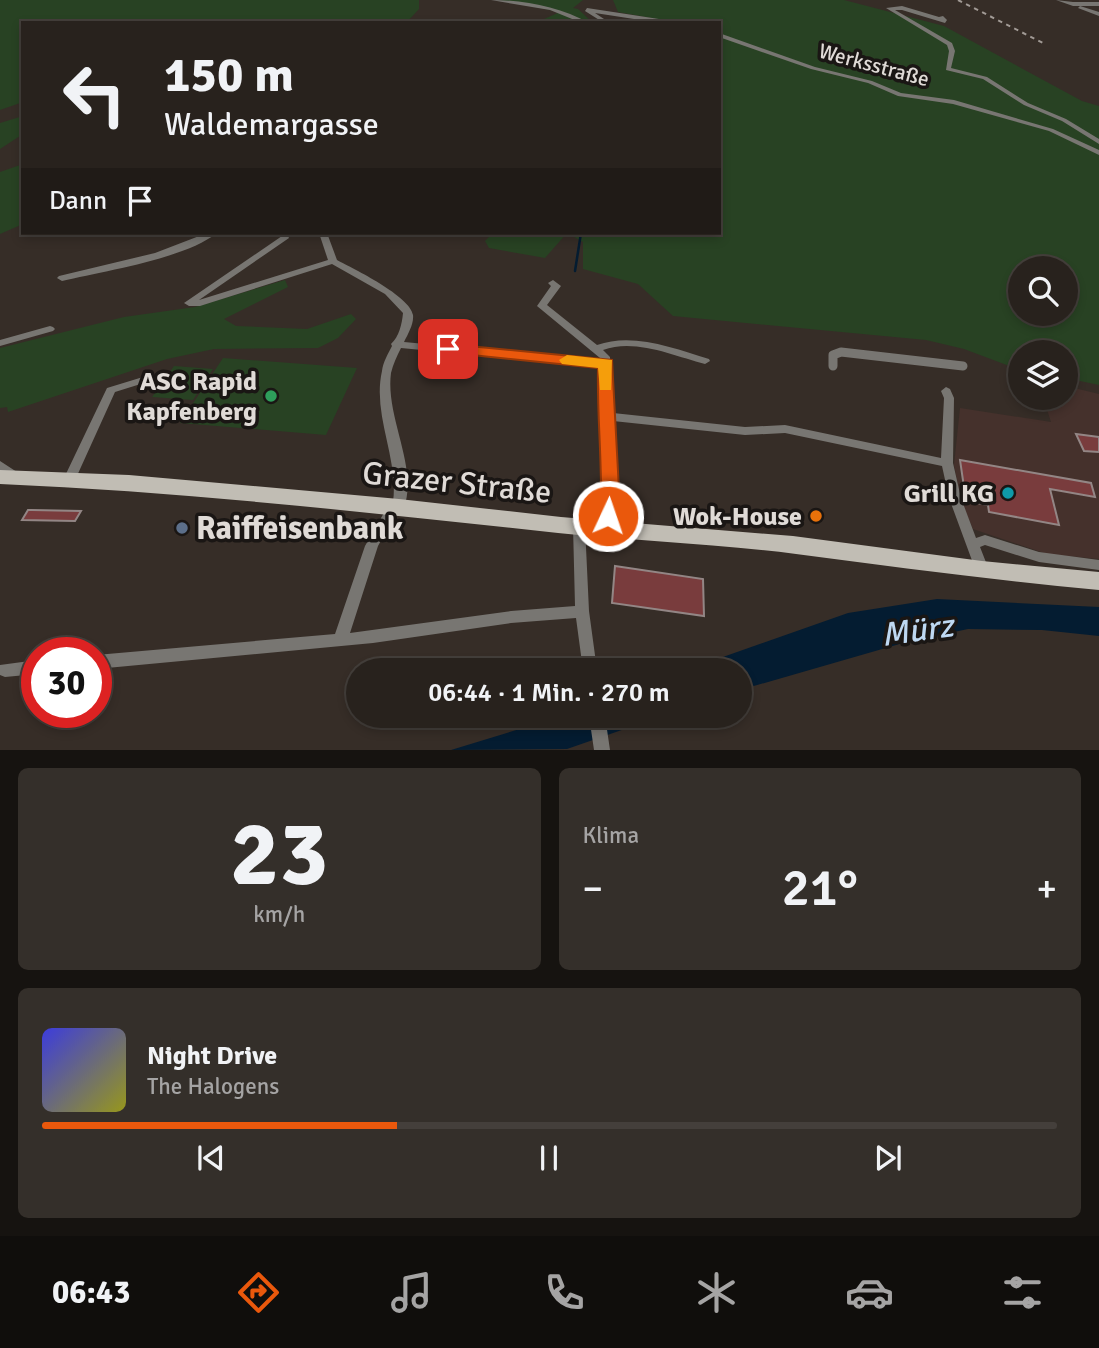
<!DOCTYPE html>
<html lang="de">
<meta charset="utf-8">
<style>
:root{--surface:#28221d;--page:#342f2a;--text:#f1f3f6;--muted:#a5a4a4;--line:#443f3b;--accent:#ea580c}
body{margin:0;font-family:Signika,sans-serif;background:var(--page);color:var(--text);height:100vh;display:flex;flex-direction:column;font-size:26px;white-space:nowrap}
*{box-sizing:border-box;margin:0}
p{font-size:23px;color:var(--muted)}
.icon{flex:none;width:38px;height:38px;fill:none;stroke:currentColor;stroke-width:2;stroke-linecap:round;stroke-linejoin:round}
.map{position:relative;height:750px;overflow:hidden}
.details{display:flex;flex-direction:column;gap:18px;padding:18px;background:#161310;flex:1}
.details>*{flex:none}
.top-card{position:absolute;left:21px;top:21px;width:700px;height:214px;border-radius:0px;box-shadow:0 4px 10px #0003,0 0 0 2px var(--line);background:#28221d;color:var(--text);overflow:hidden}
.fabs{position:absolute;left:1008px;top:256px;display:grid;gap:14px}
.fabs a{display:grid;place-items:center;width:70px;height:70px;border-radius:50%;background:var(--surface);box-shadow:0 4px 10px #0003,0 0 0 2px var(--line);font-size:35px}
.speed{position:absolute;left:21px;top:637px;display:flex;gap:14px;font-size:35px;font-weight:700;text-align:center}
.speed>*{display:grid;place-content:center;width:91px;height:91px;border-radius:50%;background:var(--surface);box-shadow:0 4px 10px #0003,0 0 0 2px var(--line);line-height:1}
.speed .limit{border:10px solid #d22;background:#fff;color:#111}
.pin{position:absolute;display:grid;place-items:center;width:60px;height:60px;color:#fff;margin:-30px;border-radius:14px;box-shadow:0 4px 10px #0006}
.me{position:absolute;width:77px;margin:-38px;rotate:3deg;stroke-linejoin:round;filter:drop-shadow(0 0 5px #0008)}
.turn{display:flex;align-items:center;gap:24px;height:147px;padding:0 28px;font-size:32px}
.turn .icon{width:91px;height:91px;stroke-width:2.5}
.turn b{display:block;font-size:49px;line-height:60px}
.then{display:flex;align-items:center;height:66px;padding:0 28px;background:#0003;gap:14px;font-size:26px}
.big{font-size:52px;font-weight:600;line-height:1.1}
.details .widget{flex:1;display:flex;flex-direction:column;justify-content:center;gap:10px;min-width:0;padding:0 24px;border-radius:10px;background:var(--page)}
.details .dial{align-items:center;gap:0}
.dial b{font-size:91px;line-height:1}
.song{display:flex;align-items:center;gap:21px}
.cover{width:84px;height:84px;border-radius:10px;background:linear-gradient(135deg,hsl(240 70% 55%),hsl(60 70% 35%))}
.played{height:7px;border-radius:4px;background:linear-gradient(90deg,var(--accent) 35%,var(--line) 35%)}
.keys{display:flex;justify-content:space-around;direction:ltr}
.heat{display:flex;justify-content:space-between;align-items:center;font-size:38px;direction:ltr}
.details .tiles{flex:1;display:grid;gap:18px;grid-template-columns:1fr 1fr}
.widget:last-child{grid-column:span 2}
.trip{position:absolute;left:346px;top:658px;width:406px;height:70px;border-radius:35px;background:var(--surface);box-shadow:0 4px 10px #0003,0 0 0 2px var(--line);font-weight:600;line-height:70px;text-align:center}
.menu{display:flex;height:112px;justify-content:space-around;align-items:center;background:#100e0c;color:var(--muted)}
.menu .icon{width:49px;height:49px}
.menu .current{color:var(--accent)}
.menu b{font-size:32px;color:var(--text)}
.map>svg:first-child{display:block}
.commercial{fill:#45312c}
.green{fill:#284223;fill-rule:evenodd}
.water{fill:#041c31}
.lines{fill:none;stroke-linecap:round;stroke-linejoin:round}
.stream{stroke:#041c31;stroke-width:2.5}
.building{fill:#793c3d;stroke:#938685;stroke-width:2}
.pedestrian{stroke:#787672;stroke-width:9}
.minor{fill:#787672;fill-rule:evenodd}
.primary{fill:#c1bdb4;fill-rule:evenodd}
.rail{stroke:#a19a95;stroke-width:2;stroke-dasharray:4.5 4.5;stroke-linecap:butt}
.route{fill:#ea580c;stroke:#983908;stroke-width:2}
.slow{fill:#f59e0b}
.leisure-dot{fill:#2e9e5b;stroke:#1a1614;stroke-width:2.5}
.culture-dot{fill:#0f9aa8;stroke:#1a1614;stroke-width:2.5}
.food-dot{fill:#e8710a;stroke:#1a1614;stroke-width:2.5}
.service-dot{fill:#5c6f8a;stroke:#1a1614;stroke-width:2.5}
.labels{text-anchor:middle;stroke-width:7;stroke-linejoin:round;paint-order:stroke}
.far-street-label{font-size:21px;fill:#e0dbd7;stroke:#1a1614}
.poi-label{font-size:26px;font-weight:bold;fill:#e0dbd7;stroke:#1a1614;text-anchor:end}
.near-street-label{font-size:32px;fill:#e0dbd7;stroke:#1a1614}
.near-poi-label{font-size:32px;font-weight:bold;fill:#e0dbd7;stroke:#1a1614;text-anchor:start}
.near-water-label{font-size:33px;font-style:italic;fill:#bed8f2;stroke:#1a1614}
</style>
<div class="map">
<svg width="1099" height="750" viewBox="0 0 1099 750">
<rect width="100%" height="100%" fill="#362d27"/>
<path class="commercial" d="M1066,386L1099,394V559L1047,554L973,529L961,501L954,465L960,408L1051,422L1043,397H1066Z"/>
<path class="green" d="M0,0H419V9L406,23H23V102L0,110Z
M499,0H583L573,8L578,9L593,23H535L560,12Z
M613,0H844L944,26L1082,101L1099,106V385L1066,378V352H1020V370L964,349L926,340L673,316L638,284L583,269V242L567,233L545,258L489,248L485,241L493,233H719V23H661L663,20L618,12ZM1020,268H1066V313H1020Z
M23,116V134L0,149V123Z
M23,164V224L0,234V172Z
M285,280L288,287L224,319L236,326L307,329L351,314L356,319L338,338L318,348L214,349L167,359L8,412L7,407L0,408V348L124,317L195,307Z
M223,358L357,368L326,435L180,423Z
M174,366L213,369L193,400L152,397Z"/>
<path class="water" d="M937,599L1099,607V636L1042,630L968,629L903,643L740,690V670H686L848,613Z
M562,716H662L567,749L451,750Z"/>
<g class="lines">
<path class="stream" d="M575,271L581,233"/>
</g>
<path class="building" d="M1076,434L1099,437V452L1084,451Z
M960,460L1091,483L1095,497L1050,489L1059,525L989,512L988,505L966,501Z
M28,510H32L81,511L75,521L22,520Z
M615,566L703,579L704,616L612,603Z"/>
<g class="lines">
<path class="pedestrian" d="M833,366V355L841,352L963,366"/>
<path class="minor" d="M491,0C524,0 560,7 589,23H582L550,10Z
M1056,0L1073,2H1099V6H1080L1099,12V16L1078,8L1080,6H1073Z
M902,6L939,17L943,16L947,20L945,23L902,10H895L952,43L955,51L951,68L987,77L1028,103L1066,119L1099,139V144L1062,121L1024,105L983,79L946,70L949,51L947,45L886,8Z
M587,8L672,21L674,23H660L595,13L610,23H604L585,11Z
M719,33L815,67L872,81L901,93L954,100L1053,129L1099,150V155L1049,131L953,104L898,96L868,83L811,69L719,37Z
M207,233H217C184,259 104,271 62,281L57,278L59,276L155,253Z
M319,233H327L337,260C354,269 410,296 413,315C414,324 408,334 404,342L600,360V358L537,306L551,286L548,283L553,280L561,286L547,305L597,345C632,332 674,348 709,359L710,361L705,364C674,356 635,338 603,350L610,357L613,413L745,427L785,425L941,458L944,398L941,391L946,387L950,389L954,398L953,463L961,498L976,538L985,535L1039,552L1099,560V570L1039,562L985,545L980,547L989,570L987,574L982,575L977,574L949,498L942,466L785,433L745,435L613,421L616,490L613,527L612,531L607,532L602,531L601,527L604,490L602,419L599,416L602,413L600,367L401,348C397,356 393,364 391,373C385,418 420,469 403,510L397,511L378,546L350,633L511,611L575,606L573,526L574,522L579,521L584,522L585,526L589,611L597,670H583L576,618L511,623L373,643L96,669V655L335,634L365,546L389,504L393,502C399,458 372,415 382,371C383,362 388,354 392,346L391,344C399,337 402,324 403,313L385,294L332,264L200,306H189L184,303L282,236H288L289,238L199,300L328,260Z
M50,326L53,327L55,329L53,331L0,346V340Z
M143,377L147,378L148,380L147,382L115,392L76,478L74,481H66L64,478L107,388Z
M0,461L20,474L22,477L20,480H12L0,471Z
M37,660V674L5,677L0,675V665Z
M589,716H605L610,750H594Z"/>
<path class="primary" d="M0,470L129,475L399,499L561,517L793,536L982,561L1099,572V590C998,581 897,567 796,554C717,544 637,541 558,533C372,513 187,492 0,484Z"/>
<path class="rail" d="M958,0L1043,43"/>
</g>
<path class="route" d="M448,344L612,360L619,490L615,521H601C596,511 601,499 601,489C601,448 597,409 598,368L443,352L440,349Z"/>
<path class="slow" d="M567,355L612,360L611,390H600L598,368L562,364L559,360Z"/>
<circle class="leisure-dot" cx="271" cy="396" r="7"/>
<circle class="culture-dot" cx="1008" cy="493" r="7"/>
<circle class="food-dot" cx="816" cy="516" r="7"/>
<circle class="service-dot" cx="182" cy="528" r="7"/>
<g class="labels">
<g class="far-street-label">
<text transform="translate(874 65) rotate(15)" y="7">Werksstraße</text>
</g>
<g class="poi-label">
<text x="257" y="390">ASC Rapid<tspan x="257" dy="30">Kapfenberg</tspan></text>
<text x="994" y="502">Grill KG</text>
<text x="802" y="525">Wok-House</text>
</g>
<g class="near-street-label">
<text transform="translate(457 482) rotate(6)" y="11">Grazer Straße</text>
</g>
<g class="near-poi-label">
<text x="196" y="539">Raiffeisenbank</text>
</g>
<g class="near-water-label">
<text transform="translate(917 629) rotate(-8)" y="12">Mürz</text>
</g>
</g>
</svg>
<div class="fabs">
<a><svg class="icon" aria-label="search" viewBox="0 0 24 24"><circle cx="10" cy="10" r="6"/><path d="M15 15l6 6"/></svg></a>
<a><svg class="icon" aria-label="layers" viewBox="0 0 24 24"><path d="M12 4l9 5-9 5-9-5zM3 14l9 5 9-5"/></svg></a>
</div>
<div class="speed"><div class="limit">30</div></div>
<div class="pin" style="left:448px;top:349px;background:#d93025"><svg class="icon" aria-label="arrive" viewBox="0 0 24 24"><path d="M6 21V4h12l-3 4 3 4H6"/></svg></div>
<svg class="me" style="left:608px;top:516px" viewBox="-20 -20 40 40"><circle r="17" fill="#ea580c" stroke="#fff" stroke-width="3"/><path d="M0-11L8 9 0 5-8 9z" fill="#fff"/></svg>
<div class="trip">06:44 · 1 Min. · 270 m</div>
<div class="top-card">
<div class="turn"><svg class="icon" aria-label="left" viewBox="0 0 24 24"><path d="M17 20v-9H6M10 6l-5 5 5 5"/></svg><div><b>150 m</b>Waldemargasse</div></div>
<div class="then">Dann<svg class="icon" aria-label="arrive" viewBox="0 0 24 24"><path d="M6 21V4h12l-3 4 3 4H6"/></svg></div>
</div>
</div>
<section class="details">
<div class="tiles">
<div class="widget dial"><b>23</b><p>km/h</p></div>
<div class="widget"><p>Klima</p>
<div class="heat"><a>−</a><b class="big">21°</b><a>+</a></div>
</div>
<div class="widget">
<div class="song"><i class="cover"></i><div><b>Night Drive</b><p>The Halogens</p></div></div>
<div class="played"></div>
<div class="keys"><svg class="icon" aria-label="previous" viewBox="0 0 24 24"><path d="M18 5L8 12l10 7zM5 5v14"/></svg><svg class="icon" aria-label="pause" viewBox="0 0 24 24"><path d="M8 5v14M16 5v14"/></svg><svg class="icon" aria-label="next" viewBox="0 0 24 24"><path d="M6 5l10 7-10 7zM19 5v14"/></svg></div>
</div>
</div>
</section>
<nav class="menu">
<b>06:43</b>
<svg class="icon current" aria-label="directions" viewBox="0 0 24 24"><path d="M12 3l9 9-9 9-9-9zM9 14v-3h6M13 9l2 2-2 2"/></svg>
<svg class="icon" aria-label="music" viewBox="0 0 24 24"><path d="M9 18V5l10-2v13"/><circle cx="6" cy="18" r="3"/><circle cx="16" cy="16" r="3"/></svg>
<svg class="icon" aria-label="phone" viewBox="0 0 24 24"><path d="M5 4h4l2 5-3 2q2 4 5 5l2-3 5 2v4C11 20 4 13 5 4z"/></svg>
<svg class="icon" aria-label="climate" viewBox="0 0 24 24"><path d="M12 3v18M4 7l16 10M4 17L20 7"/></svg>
<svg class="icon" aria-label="car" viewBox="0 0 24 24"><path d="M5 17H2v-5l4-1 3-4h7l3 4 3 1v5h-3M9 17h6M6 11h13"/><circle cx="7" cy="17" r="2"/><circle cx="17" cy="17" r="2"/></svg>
<svg class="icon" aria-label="filters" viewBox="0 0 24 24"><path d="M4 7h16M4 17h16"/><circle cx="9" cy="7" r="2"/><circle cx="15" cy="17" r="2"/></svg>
</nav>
